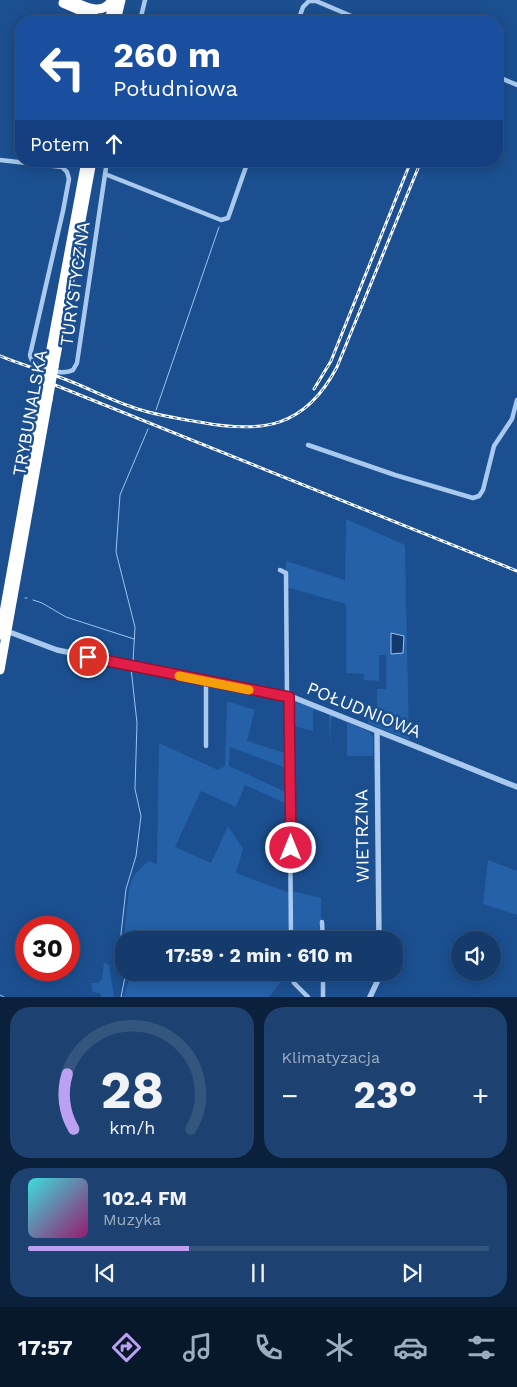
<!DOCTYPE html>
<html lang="pl">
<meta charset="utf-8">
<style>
:root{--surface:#143b6b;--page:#1d4271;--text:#f1f3f6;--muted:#9dadc1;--line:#33557e;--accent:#bca0f2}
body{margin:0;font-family:"Work Sans",sans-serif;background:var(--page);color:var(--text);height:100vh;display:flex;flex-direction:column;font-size:19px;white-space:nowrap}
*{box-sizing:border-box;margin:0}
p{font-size:16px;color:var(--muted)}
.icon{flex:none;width:28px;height:28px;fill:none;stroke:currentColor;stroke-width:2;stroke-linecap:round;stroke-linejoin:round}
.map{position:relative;height:997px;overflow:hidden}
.drawer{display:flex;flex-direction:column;gap:10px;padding:10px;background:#0b203b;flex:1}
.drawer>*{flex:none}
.top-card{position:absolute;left:15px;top:15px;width:488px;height:152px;border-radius:20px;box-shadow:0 2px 12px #0003,0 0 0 1px var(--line);background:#1a4fa0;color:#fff;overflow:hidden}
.tools{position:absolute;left:451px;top:931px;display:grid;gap:10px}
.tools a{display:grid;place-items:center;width:50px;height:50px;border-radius:50%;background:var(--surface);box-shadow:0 2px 12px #0003,0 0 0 1px var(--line);font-size:25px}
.speed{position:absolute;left:15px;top:916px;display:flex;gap:10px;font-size:25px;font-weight:700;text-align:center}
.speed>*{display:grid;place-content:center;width:65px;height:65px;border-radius:50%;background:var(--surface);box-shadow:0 2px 12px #0003,0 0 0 1px var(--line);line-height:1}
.speed .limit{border:8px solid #d22;background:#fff;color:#111}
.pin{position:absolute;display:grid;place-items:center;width:42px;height:42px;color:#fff;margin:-21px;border:2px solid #fff;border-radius:50%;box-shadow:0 1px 5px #0007}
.me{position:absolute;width:55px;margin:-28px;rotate:0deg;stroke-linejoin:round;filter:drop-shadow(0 0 4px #0008)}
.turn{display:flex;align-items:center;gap:18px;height:105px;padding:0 15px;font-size:22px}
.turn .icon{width:65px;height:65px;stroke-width:2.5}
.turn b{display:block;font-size:35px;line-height:42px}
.then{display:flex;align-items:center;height:48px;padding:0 15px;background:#0003;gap:10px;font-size:19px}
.big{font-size:38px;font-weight:700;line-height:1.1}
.drawer .widget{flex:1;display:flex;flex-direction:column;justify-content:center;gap:8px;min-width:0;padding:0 18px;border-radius:20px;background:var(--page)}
.drawer .dial{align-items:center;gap:0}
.dial svg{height:130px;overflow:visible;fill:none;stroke:var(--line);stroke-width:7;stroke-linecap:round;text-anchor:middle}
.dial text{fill:var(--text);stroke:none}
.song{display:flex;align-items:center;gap:15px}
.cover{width:60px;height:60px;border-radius:8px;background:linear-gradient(135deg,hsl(180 70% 55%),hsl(320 70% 35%))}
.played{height:5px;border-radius:2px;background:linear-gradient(90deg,var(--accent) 35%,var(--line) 35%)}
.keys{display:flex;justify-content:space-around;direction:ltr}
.heat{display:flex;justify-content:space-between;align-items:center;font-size:28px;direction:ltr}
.drawer .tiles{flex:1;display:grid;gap:10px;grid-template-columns:1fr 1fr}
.widget:last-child{grid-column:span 2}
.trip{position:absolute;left:115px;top:931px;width:288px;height:50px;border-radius:20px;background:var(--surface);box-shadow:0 2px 12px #0003,0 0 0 1px var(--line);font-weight:700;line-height:50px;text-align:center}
.tabs{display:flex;height:80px;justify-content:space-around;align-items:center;background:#08182b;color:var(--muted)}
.tabs .icon{width:35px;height:35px}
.tabs .current{color:var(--accent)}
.tabs b{font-size:22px;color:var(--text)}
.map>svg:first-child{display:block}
.green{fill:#2461a8}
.water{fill:#123a6d;stroke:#9cc4f0}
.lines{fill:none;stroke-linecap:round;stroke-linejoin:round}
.stream{stroke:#9cc4f0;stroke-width:1}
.minor{stroke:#a9c9ee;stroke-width:4.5}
.tertiary{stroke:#a9c9ee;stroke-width:5.5}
.motorway{stroke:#fff;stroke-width:9}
.rail-casing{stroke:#fff;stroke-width:3}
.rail{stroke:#1b4f8f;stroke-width:1;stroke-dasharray:4;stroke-linecap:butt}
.motorway-bridge{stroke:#fff;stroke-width:9}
.route-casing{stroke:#92132f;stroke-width:12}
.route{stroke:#e11d48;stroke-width:9}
.slow{stroke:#f59e0b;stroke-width:9}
.labels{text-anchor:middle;stroke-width:5;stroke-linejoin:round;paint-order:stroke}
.street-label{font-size:18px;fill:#fff;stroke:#1b4f8f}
</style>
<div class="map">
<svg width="517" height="997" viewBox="0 0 517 997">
<rect width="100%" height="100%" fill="#1b4f8f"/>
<path class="green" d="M346,519L405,545L409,740L368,723V708H377V689H386V655H379V681L364,680V674L346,673V604L286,587V561L345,580Z
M295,700L327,713L313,710V731L290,725L291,703Z
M227,701L255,710L247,741L288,754V766L286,768L230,747L229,766L288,793L289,805L245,785L236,807L201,791L175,847L211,863L228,826L243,849L236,873L290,893L289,940H126L124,937L129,888L134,875L148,861L157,864L159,743L218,770L225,766Z
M329,714L370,732L373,737V756H347V723L334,717L331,719L330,750Z
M488,860L517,871V915L483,904Z
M292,891L321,898V940H292Z
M104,962L109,965L114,997H101L100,993L93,992L91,983H98L102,979Z
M131,973H289L294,985L284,977L269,997H120L124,995Z"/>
<path class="water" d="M391,633L404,636L403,653L391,654Z"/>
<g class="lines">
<path class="stream" d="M156,410L219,227
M25,598H27
M33,600L42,603L66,617L134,639
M133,662L135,627L116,552L120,495L148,429
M124,948L121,934L126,889L136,856L141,816L135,789L137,723L131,668
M0,995L4,997
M121,997L126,972"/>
<path class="minor" d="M140,21L145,0
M298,21L303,7L309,1H316L363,21
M496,76L517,85
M0,160L62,167L67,172L69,179L63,211L30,355C32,369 62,376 73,370L77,363L107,161
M105,174L221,220L228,218L248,161
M308,445L395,475L473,498L479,496L483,490L494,446L512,419L517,400
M280,570L286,573L287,696
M206,681V746
M289,697L291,940
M322,922L323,940
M291,972L294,983L308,997
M323,972V997"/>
<path class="tertiary" d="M12,633L57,650L295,698L517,787
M377,732L379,940
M370,997L378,980L379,972"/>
<path class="motorway" d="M70,0C84,6 102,17 112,0
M63,3L93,16L100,21
M109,21L114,0
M116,21L121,0
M48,365L86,161
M54,367L92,161
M0,635L42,399
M0,670L48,400"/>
<defs>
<path id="rail" d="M0,356C24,366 48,372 72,382C92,390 111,400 132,407C153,415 176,418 199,422C262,434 305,428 337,367L421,161
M35,377L517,571
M314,389L331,361L411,161"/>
</defs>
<use href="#rail" class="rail-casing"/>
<use href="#rail" class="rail"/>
<path class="motorway-bridge" d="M42,399L48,365
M48,400L54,367"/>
</g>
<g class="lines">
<defs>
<path id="route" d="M88,657L289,697L291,848"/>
</defs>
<use href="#route" class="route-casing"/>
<use href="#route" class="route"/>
<path class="slow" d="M179,676L249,690"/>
</g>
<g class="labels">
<g class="street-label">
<text transform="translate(75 284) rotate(-82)" y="6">TURYSTYCZNA</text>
<text transform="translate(30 413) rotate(-80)" y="6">TRYBUNALSKA</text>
<text transform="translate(364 710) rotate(22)" y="6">POŁUDNIOWA</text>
<text transform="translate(362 836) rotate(-91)" y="6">WIETRZNA</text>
</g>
</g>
</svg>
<div class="tools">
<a><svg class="icon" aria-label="sound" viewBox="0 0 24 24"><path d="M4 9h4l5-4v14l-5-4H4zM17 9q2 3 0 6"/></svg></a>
</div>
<div class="speed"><div class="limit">30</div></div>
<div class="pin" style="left:88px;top:657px;background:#d93025"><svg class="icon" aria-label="arrive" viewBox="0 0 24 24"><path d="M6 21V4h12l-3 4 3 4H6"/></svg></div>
<svg class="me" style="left:291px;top:848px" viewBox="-20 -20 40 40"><circle r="17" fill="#e11d48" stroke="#fff" stroke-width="3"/><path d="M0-11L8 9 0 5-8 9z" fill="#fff"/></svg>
<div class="trip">17:59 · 2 min · 610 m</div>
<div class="top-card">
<div class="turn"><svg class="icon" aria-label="left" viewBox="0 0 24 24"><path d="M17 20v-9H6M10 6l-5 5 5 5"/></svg><div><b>260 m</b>Południowa</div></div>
<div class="then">Potem<svg class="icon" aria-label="ahead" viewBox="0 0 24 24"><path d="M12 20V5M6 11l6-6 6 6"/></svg></div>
</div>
</div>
<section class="drawer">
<div class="tiles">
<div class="widget dial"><svg viewBox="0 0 100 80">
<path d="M14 69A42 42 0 1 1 86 69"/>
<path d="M14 69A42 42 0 0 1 10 35" stroke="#bca0f2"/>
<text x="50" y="56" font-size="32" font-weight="700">28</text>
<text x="50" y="72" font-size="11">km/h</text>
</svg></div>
<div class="widget"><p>Klimatyzacja</p>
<div class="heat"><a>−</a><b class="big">23°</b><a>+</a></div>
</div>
<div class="widget">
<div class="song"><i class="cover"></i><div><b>102.4 FM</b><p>Muzyka</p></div></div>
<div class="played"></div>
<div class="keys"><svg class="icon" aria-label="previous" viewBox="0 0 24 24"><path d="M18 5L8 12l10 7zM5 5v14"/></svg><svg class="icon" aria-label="pause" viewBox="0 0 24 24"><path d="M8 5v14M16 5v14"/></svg><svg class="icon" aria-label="next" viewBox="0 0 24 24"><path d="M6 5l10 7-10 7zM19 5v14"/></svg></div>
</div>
</div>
</section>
<nav class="tabs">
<b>17:57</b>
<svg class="icon current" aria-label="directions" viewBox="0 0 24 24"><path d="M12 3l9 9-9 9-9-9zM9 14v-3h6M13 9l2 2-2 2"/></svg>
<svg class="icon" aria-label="music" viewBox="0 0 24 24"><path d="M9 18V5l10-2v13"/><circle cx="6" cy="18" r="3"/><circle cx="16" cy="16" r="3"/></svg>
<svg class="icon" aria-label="phone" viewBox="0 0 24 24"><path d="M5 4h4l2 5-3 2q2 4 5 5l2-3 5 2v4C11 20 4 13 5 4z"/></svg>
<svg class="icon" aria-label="climate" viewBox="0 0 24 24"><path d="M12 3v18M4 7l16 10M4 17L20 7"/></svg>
<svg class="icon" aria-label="car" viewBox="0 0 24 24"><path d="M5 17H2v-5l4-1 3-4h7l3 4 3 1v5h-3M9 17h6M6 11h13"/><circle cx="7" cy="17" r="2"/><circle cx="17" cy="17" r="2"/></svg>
<svg class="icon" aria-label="filters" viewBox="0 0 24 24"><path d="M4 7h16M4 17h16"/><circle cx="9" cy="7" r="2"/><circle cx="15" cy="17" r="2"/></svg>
</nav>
